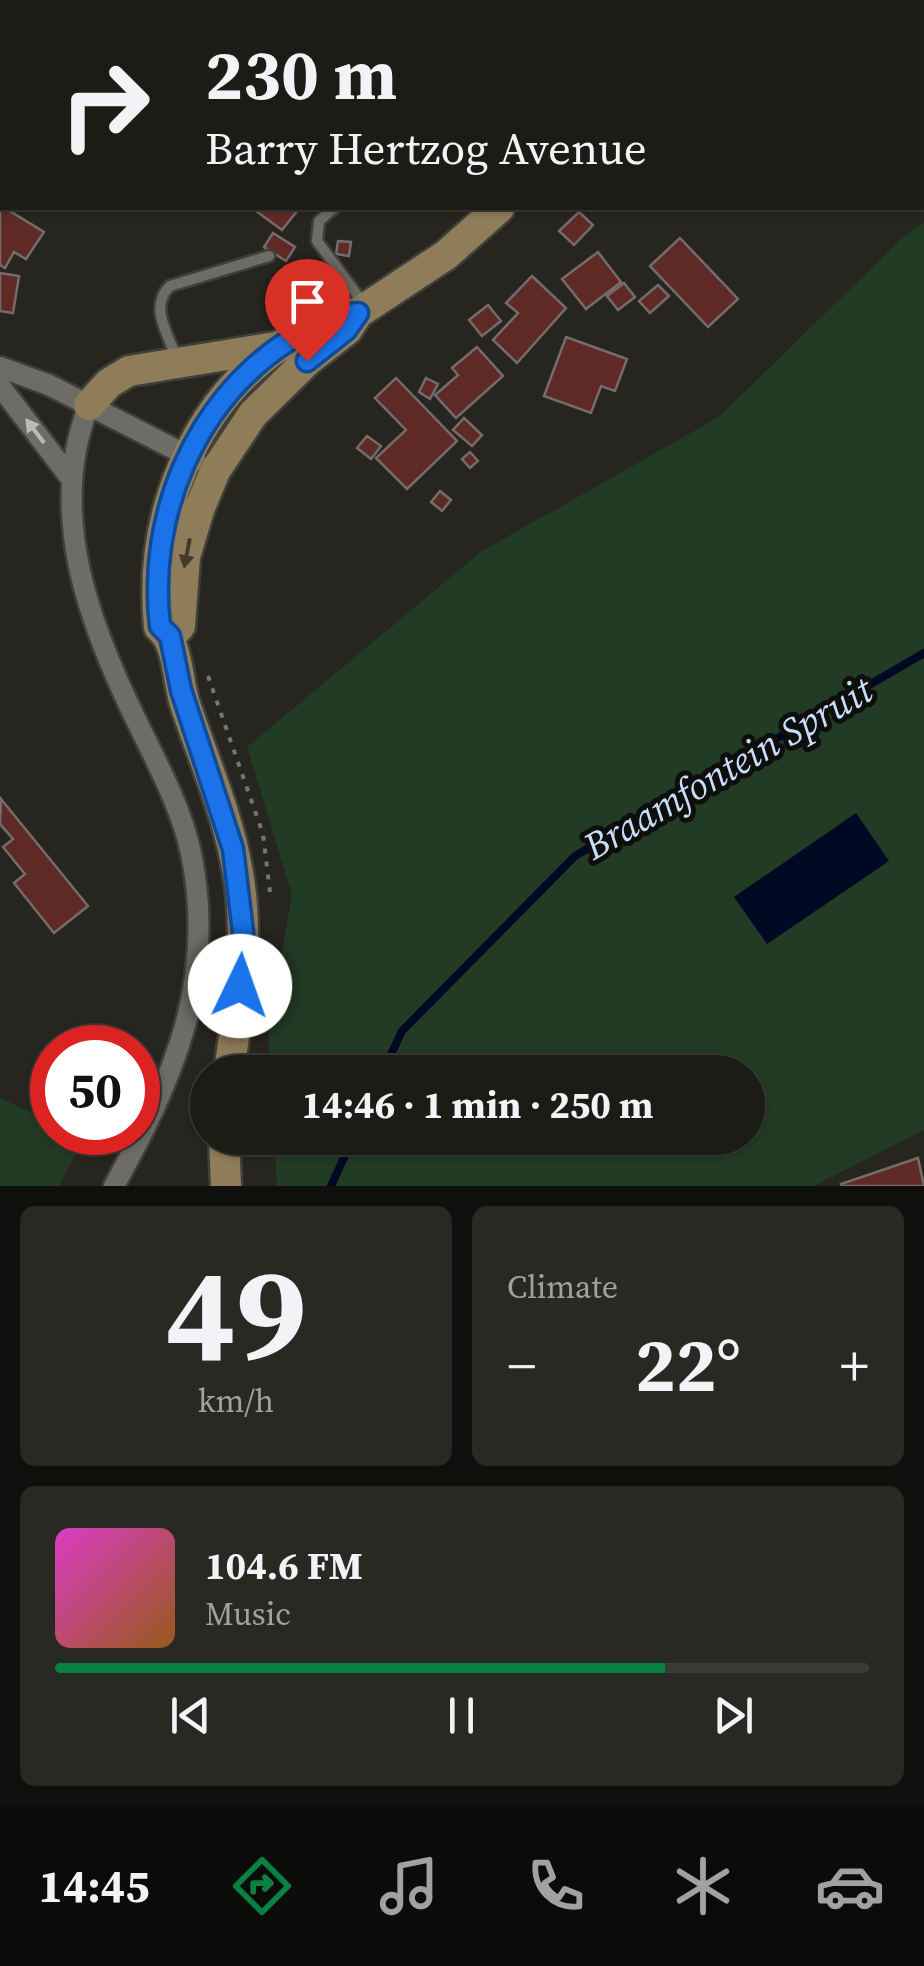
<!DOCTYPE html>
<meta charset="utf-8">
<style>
:root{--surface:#1c1c17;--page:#292924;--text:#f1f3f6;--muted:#a0a1a1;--line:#3a3a36;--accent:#0b8043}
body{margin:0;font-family:"Source Serif 4",serif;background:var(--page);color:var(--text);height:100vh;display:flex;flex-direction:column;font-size:38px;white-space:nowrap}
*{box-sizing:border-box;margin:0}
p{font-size:32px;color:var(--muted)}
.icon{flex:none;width:55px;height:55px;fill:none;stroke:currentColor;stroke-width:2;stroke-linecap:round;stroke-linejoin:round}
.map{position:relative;height:1186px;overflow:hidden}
.details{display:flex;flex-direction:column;gap:20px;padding:20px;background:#0f0f0d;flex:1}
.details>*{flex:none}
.hud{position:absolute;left:0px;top:0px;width:925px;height:210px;box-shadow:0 2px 8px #0004,0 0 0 2px var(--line);background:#1c1c17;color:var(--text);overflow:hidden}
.speed{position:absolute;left:30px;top:1025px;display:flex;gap:20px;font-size:50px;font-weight:700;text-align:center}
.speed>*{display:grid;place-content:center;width:130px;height:130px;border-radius:50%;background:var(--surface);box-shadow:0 2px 8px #0004,0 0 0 2px var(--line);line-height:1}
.speed .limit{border:15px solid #d22;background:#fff;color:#111}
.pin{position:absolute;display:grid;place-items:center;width:85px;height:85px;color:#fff;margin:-102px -42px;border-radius:50% 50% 50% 0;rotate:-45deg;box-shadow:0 0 10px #0007}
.pin .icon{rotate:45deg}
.me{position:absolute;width:110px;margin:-55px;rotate:3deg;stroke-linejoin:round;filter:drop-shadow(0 0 8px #0008)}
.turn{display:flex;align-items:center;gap:35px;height:210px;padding:0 40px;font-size:45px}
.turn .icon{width:130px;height:130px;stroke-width:2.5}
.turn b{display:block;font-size:70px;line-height:85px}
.big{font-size:75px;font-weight:700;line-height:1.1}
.details .tile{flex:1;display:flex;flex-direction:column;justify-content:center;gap:15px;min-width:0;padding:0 35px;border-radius:15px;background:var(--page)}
.details .dial{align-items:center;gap:0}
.dial b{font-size:130px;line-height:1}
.song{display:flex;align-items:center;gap:30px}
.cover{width:120px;height:120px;border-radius:15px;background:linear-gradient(135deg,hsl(310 70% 55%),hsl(30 70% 35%))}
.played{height:10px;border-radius:5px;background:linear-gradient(90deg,var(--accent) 75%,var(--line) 75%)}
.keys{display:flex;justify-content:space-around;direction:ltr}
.heat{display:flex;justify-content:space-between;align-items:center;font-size:55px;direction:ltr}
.details .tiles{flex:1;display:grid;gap:20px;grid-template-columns:1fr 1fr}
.tile:last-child{grid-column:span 2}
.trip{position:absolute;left:190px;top:1055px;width:575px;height:100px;border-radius:50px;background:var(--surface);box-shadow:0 2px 8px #0004,0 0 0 2px var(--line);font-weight:700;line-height:100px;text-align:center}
.tab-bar{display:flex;height:160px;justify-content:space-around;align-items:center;background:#0b0b09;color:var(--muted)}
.tab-bar .icon{width:70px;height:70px}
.tab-bar .selected{color:var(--accent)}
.tab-bar b{font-size:45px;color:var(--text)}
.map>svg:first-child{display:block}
.green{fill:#223b25}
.water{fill:#000923}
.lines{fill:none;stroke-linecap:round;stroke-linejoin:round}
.stream{stroke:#000923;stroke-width:8}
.building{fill:#5f2a25;stroke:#746c6b;stroke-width:2.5}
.lane-casing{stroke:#40403b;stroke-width:15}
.street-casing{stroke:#40403b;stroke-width:25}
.secondary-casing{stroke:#40403b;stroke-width:35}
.path{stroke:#767570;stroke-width:4;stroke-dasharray:5 8;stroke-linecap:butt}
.lane{stroke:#6d6c66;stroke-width:10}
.street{stroke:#6d6c66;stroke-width:20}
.secondary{stroke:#8f7d5a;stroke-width:30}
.oneway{fill:#bcbbb6}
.oneway2{fill:#423a2b}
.route-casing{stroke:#114b97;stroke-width:25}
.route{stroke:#1a73e8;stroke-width:18}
.labels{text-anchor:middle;stroke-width:10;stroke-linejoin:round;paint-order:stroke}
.water-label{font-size:38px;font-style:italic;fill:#c8ddf8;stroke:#0e0e0c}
</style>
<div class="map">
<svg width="924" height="1186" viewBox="0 0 924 1186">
<rect width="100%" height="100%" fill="#26251f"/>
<path class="green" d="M924,222V1130L814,1186H277L274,1138H748V1072H270L268,1029L292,895L247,747L482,551L719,417L901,239Z
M0,1098L52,1122V1132L85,1138L59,1186H0Z"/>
<path class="water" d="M856,813L889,861L767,944L734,897Z"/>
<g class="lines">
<path class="stream" d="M383,1072L402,1031L575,856L924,653
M331,1186L353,1138"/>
</g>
<path class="building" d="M894,0H924V38L922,2Z
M0,205L44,232L26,259L14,252L5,268L0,265Z
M252,208H292L297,211L282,230Z
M579,212L593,225L574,245L559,231Z
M273,233L295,247L286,261L264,247Z
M680,238L738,299L708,327L650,266Z
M338,241L351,242L349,256L336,254Z
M598,252L621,282L586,309L562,279Z
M0,273L19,276L13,313L0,311Z
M532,276L566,308L517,363L493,340L518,313L506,303Z
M624,283L635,297L618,310L607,296Z
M658,285L669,296L650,313L639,301Z
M488,305L501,321L482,336L469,320Z
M566,337L627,359L615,391L601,386L591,413L544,396Z
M477,347L503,376L456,418L435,395L458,375L452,368Z
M396,378L457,441L407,489L376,458L406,430L375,398Z
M426,378L438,384L430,399L419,392Z
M464,418L482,435L472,446L453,430Z
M367,436L381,446L371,459L357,448Z
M470,452L478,461L470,468L462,459Z
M440,491L451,500L442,511L431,502Z
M1,799L88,906L54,933L14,883L25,874L3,847L13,839L0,824Z
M918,1158L924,1186H842L841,1184Z"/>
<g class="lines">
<defs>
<path id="lane" d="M334,208L319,221L317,241L363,303
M178,361C169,336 148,307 170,286L269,256"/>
<path id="street" d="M82,2L84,0
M0,112L2,108
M922,187L924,186
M0,367L49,385L196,460
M0,386L69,476
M89,405C46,513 90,627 139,726C159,767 181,808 191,853C217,981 174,1077 114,1186"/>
<path id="secondary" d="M646,2L647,0
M89,405L109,383L129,371L275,347
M171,636L180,626L185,557L199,510L215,471L253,414L307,361L347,330L358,313L446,255L499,208
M229,1072C238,1007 250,939 238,873C228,814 204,761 185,704C177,680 179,643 159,627C148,520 191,406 281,345C306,328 327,315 358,313
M224,1138L226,1186"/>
</defs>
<use href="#lane" class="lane-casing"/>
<use href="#street" class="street-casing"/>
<use href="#secondary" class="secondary-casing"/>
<path class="path" d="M208,676L263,834L270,892"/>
<use href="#lane" class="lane"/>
<use href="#street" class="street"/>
<use href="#secondary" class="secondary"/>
</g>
<defs><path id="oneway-solid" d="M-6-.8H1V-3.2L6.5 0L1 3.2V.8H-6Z" transform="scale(2.5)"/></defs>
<use class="oneway" href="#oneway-solid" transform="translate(35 431) rotate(-127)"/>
<use class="oneway2" href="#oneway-solid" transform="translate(187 553) rotate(101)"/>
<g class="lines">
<defs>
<path id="route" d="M240,986L243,932L233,849L181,690L170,636L160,626C147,517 194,402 288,341C311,325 330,315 358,313L346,330L307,361"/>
</defs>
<use href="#route" class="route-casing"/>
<use href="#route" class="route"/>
</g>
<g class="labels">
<g class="water-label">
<text transform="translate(728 768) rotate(-30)" y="13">Braamfontein Spruit</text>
</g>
</g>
</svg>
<div class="speed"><div class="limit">50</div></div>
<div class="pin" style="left:307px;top:361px;background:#d93025"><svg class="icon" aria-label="arrive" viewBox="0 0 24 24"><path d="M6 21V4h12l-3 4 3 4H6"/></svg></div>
<svg class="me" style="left:240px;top:986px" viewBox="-20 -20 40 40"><circle r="19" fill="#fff"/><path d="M0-13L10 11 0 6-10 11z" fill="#1a73e8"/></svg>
<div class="trip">14:46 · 1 min · 250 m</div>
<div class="hud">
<div class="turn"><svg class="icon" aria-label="right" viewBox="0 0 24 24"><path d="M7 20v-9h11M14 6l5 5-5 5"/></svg><div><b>230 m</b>Barry Hertzog Avenue</div></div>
</div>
</div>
<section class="details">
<div class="tiles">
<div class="tile dial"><b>49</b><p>km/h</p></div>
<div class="tile"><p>Climate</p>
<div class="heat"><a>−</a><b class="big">22°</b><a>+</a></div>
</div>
<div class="tile">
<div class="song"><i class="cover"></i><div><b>104.6 FM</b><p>Music</p></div></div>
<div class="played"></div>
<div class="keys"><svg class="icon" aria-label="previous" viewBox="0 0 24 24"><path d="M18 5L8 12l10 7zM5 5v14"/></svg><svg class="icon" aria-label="pause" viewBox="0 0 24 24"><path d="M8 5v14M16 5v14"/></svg><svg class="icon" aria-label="next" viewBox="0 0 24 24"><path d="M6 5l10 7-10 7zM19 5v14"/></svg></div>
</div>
</div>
</section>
<nav class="tab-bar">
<b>14:45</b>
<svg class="icon selected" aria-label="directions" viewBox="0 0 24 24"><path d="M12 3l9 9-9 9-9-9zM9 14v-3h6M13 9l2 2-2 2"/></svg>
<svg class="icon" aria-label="music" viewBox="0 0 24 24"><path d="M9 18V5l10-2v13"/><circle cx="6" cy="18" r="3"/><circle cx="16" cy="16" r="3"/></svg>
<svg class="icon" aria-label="phone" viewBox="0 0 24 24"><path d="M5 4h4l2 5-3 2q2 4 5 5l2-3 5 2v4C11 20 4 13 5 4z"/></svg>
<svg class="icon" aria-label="climate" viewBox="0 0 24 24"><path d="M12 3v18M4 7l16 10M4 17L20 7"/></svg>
<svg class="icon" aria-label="car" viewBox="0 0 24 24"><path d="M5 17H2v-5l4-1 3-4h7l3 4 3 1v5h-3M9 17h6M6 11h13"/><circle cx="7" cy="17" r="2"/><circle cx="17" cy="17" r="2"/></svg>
</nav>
